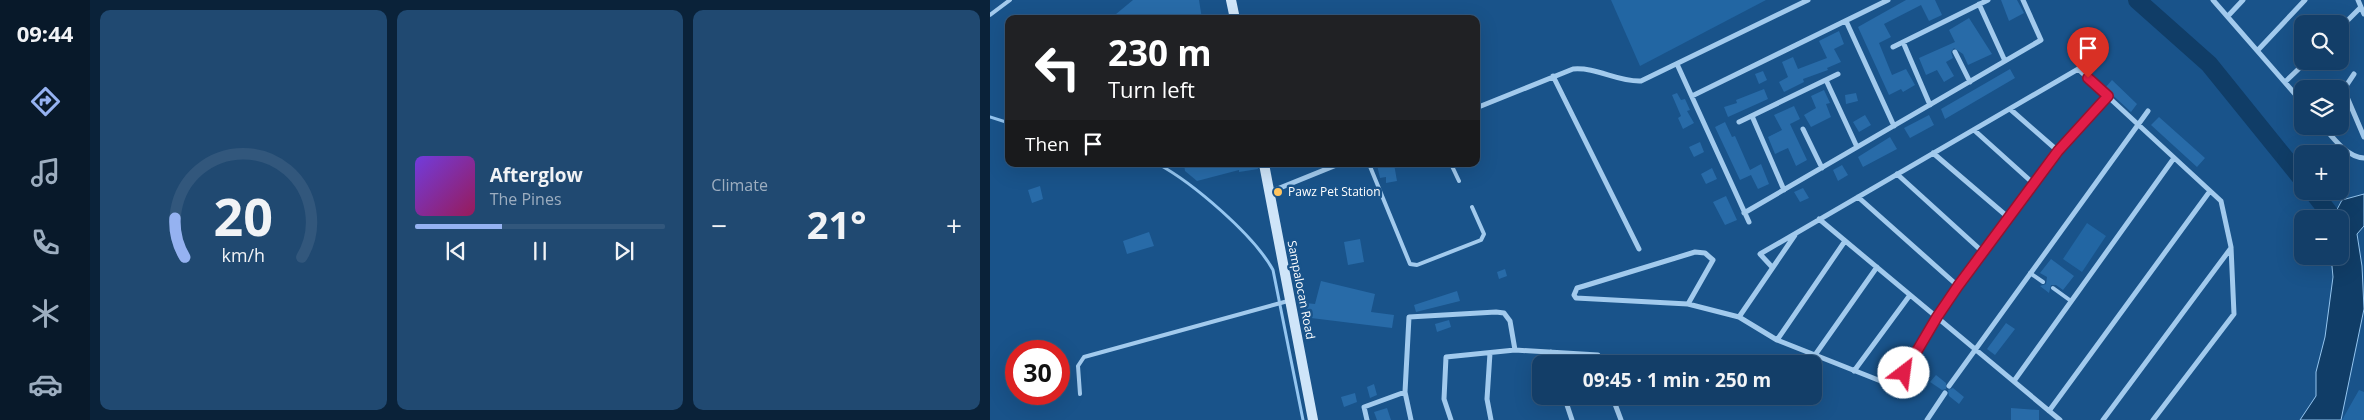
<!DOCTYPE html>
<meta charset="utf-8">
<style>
:root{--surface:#133e68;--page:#204971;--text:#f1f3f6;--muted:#9daec0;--line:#32577c;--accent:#95b2f1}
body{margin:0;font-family:"Open Sans",sans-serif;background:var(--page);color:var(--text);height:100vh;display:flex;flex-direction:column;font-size:19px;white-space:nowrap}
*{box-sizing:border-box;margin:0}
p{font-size:16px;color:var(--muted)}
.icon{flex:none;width:28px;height:28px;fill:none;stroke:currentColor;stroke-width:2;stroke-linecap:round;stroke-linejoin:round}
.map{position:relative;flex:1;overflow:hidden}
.details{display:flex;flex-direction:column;gap:10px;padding:10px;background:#0a2239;width:900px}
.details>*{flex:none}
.banner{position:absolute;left:15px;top:15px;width:475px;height:152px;border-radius:10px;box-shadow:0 5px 20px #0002,0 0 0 1px var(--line);background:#202124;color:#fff;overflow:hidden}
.controls{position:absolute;left:1304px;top:15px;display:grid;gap:10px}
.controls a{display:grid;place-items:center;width:55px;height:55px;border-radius:10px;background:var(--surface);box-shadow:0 5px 20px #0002,0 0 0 1px var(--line);font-size:25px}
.speed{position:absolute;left:15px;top:340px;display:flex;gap:10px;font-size:25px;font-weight:700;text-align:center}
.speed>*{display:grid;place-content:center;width:65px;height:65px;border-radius:50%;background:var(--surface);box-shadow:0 5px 20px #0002,0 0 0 1px var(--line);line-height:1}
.speed .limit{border:8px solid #d22;background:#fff;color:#111}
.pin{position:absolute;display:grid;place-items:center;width:42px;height:42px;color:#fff;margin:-51px -21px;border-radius:50% 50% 50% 0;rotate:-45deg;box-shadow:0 0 5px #0007}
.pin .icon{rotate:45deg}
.me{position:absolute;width:55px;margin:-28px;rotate:30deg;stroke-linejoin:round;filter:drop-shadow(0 0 4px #0008)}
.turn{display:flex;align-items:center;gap:18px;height:105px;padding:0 20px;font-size:22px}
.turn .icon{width:65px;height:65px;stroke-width:2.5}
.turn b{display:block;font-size:35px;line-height:42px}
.then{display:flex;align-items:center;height:48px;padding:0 20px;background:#0003;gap:10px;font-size:19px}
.big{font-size:38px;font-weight:700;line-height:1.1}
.details .widget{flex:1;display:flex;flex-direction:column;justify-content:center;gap:8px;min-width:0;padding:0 18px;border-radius:10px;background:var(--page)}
.details .dial{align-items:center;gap:0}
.dial svg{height:130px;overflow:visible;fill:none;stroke:var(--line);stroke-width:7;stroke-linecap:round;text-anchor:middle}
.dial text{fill:var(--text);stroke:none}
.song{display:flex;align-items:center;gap:15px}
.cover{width:60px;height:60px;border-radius:8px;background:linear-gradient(135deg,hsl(260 70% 55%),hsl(330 70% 35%))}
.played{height:5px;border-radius:2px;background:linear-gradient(90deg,var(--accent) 35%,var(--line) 35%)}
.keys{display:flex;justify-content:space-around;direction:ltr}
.heat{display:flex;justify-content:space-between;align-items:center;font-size:28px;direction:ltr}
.details .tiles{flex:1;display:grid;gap:10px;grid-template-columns:repeat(3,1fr)}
.trip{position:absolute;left:542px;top:355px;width:290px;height:50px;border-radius:10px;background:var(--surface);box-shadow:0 5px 20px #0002,0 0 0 1px var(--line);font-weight:700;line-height:50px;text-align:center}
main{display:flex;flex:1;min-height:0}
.menu{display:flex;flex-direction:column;width:90px;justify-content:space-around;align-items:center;background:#08192a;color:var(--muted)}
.menu .icon{width:35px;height:35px}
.menu .on{color:var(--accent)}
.menu b{font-size:22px;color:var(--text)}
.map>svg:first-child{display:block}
.green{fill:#2266a3}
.water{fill:#103d67;stroke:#95c6f0}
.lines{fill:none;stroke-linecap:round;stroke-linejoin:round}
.stream{stroke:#95c6f0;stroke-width:3}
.river{stroke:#103d67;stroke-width:18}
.building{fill:#286ba8}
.service{stroke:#a2caed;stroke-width:4}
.minor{stroke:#a2caed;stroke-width:5}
.secondary{stroke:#cfe5f9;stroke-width:10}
.route-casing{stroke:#92132f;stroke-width:12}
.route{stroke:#e11d48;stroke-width:9}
.poi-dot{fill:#ffc45f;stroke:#19538a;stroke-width:2}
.labels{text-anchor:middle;stroke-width:5;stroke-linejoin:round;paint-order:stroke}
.poi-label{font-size:12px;fill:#fff;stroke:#19538a;text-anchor:start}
.street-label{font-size:12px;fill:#fff;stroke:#19538a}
</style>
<main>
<nav class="menu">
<b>09:44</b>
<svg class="icon on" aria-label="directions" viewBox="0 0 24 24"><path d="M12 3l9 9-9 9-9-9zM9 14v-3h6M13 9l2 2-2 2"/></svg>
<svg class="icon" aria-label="music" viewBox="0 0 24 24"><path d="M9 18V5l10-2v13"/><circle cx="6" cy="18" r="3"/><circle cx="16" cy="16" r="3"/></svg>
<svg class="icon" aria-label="phone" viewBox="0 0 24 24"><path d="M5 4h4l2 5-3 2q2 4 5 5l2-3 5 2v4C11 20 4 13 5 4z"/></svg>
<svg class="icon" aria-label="climate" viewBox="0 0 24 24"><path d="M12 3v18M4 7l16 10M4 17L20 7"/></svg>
<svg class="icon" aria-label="car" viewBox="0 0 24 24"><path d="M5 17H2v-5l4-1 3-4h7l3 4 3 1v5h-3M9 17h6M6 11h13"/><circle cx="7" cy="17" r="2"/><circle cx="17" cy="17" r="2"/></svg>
</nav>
<section class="details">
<div class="tiles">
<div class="widget dial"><svg viewBox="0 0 100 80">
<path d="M14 69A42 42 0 1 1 86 69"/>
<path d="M14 69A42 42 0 0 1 8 45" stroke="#95b2f1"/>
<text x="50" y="56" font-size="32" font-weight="700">20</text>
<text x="50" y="72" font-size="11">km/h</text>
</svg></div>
<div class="widget">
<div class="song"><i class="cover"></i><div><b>Afterglow</b><p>The Pines</p></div></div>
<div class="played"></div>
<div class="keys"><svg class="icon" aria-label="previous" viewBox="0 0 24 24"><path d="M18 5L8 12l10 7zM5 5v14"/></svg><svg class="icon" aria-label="pause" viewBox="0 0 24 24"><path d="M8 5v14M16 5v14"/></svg><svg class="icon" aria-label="next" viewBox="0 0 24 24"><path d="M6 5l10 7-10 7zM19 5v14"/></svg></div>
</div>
<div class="widget"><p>Climate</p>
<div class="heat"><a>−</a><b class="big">21°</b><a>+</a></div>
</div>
</div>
</section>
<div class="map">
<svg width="1374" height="420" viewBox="0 0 1374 420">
<rect width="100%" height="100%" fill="#19538a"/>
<path class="green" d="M621,0H776L650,66Z
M1097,223L1116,236L1092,272L1073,259Z
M1369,390L1374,392V420H1352Z"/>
<path class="water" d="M1374,194V226L1367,234L1372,266L1374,309L1351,420H1310L1326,396V372L1335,337L1343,277L1341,256H1350V219L1343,217L1352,200Z"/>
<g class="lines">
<path class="stream" d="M0,117L19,123
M168,164C203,183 264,235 283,270L313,420"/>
<path class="river" d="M1147,0L1219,64L1312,179
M1322,191L1344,219"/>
</g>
<path class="building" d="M143,0H209L212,19H120Z
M916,0H945L952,15L939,21L931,5L894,24L901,37L889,43L902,75L916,69L925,85L913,92L911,89L899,95L868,27Z
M1011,0H1027L1034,13L1019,21Z
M979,18L1002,54L978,65L973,54L964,48L961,52L963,58L956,62L964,76L954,82L947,70L936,75L929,58L965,42L959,30Z
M849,31L854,44L844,49L851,62L837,68L838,70L813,79L814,82L794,92L789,82L798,77L792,62L803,57L808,69L837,58L829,41Z
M1020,69L1025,78L955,119L951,109Z
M773,71L777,80L769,84L765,74Z
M1122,80L1147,104L1141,112L1115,88Z
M774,89L778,99L738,117L734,107L747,103L746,100Z
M834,90L840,103L836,104L841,117L821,127L814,115L826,108L821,96Z
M687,93L691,100L695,99L700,110L697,111L704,123L693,129L688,118L691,116L682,95Z
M866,93L868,101L856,104L855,95Z
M804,106L810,119L800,124L817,160L806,166L798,148L785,154L778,137L792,130L784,115Z
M875,115L881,125L869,132L863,122Z
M939,115L944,125L920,138L914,128Z
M1169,117L1215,158L1207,167L1161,125Z
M735,122L742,137L745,136L760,170L771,164L779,184L768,189L761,175L750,180L725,127Z
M900,137L907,149L873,167L868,157Z
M710,142L714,152L704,157L699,147Z
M194,164H267L268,169L249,172V170L207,181L195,171Z
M404,164L407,181L396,183V177L390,178L387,165Z
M852,165L858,175L848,181L843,170Z
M722,168L727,179L716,184L711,174Z
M50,186L53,199L42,203L38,190Z
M813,188L819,198L810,202L804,192Z
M736,196L747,220L735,225L723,202Z
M159,232L164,246L137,254L133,241Z
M370,239L374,262L358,265L354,242Z
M1061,259L1084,276L1073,290L1066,285H1061L1059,293L1050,286L1056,284L1057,277L1050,273Z
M515,269L517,276L509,279L507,272Z
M331,281L385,294L381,312L404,315L402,328L313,317L315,303L325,304Z
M467,291L470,301L426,312L424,305Z
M459,320L461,327L447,332L445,324Z
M1016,323L1025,329L1005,355L997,349Z
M946,375L956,383V389L952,390L940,382Z
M384,384L387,395L380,398L377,387Z
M963,388L974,397L969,404L959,396L958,390Z
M365,393L367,402L354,407L351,397Z
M397,408L401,420H387L384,412Z
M1021,408L1049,410V420H1021Z"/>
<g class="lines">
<path class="service" d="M0,15L20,0
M379,164L420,264L427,265L491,240L494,234L482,207
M461,164L469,181
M1040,273L1053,282
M1063,288L1081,301
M90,394L88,366L94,357L298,301"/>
<path class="minor" d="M1223,0L1312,102
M1368,0L1374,14
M989,4L1015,61
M1238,16L1253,0
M856,21L904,126
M1350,28L1371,7
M913,42L940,105
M903,47L998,0
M1268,50L1315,0
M965,52L980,82
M687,64L759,222
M1088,69L1231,201L1241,247L1244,314L1163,420
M563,76L649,249
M836,80L867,147
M1295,82L1317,61
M1354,90L1374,137
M1350,95L1364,74
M702,96L898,0
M486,108L583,69C607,67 627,82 651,81L818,0
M1020,109L1068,151
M762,116L794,190
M749,122L848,74
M1333,126C1343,138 1357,157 1374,158
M813,129L832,168
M984,130L1044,184
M943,153L1019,218
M907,174L994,253
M280,192L349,164
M868,197L968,286
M754,213L1051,40L1033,0
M829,219L1070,420
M782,267L770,254L1102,61
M698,304L723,260L715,253L705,252L594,286L587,288L584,295L586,298L698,304L749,317L787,340L906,387L947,317L968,286L1068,151L1117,96
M749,317L805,235
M787,340L855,241
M561,352L564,364
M500,353L497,399L501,420
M825,355L887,267
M864,371L920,295
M1024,381L1184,158
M959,386L1158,111
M574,396L582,420
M622,396L631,420
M1059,411L1220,191
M377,420L374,407L415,392
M421,420L415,392L419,317L506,312L514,313L520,321L525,350
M461,420L454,399L456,357L525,350L608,355L611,364
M937,420L955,393
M1113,420L1241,248"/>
<path class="secondary" d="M241,0L245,19
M274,164L323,420"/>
</g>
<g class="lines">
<defs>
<path id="route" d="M914,373L947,317L968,286L1068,151L1118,96L1098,78"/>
</defs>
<use href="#route" class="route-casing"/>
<use href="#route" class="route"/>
</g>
<circle class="poi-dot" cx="288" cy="192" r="5"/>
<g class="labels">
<g class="poi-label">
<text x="298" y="196">Pawz Pet Station</text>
</g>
<g class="street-label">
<text transform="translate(311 290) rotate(79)" y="4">Sampalocan Road</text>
</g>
</g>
</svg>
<div class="controls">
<a><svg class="icon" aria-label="search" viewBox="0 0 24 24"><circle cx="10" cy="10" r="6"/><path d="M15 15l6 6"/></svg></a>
<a><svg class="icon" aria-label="layers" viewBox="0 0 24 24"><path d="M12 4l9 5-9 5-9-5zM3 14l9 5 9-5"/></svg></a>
<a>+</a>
<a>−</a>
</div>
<div class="speed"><div class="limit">30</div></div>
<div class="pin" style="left:1098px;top:78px;background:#d93025"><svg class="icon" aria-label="arrive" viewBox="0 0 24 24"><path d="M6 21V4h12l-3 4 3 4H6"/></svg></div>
<svg class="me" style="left:914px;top:373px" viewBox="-20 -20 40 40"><circle r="19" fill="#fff"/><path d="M0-13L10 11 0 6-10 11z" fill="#e11d48"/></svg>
<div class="trip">09:45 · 1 min · 250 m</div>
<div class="banner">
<div class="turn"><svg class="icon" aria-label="left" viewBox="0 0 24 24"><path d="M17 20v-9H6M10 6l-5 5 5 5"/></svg><div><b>230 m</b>Turn left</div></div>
<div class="then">Then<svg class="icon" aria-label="arrive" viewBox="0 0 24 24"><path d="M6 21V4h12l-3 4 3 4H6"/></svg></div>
</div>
</div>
</main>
